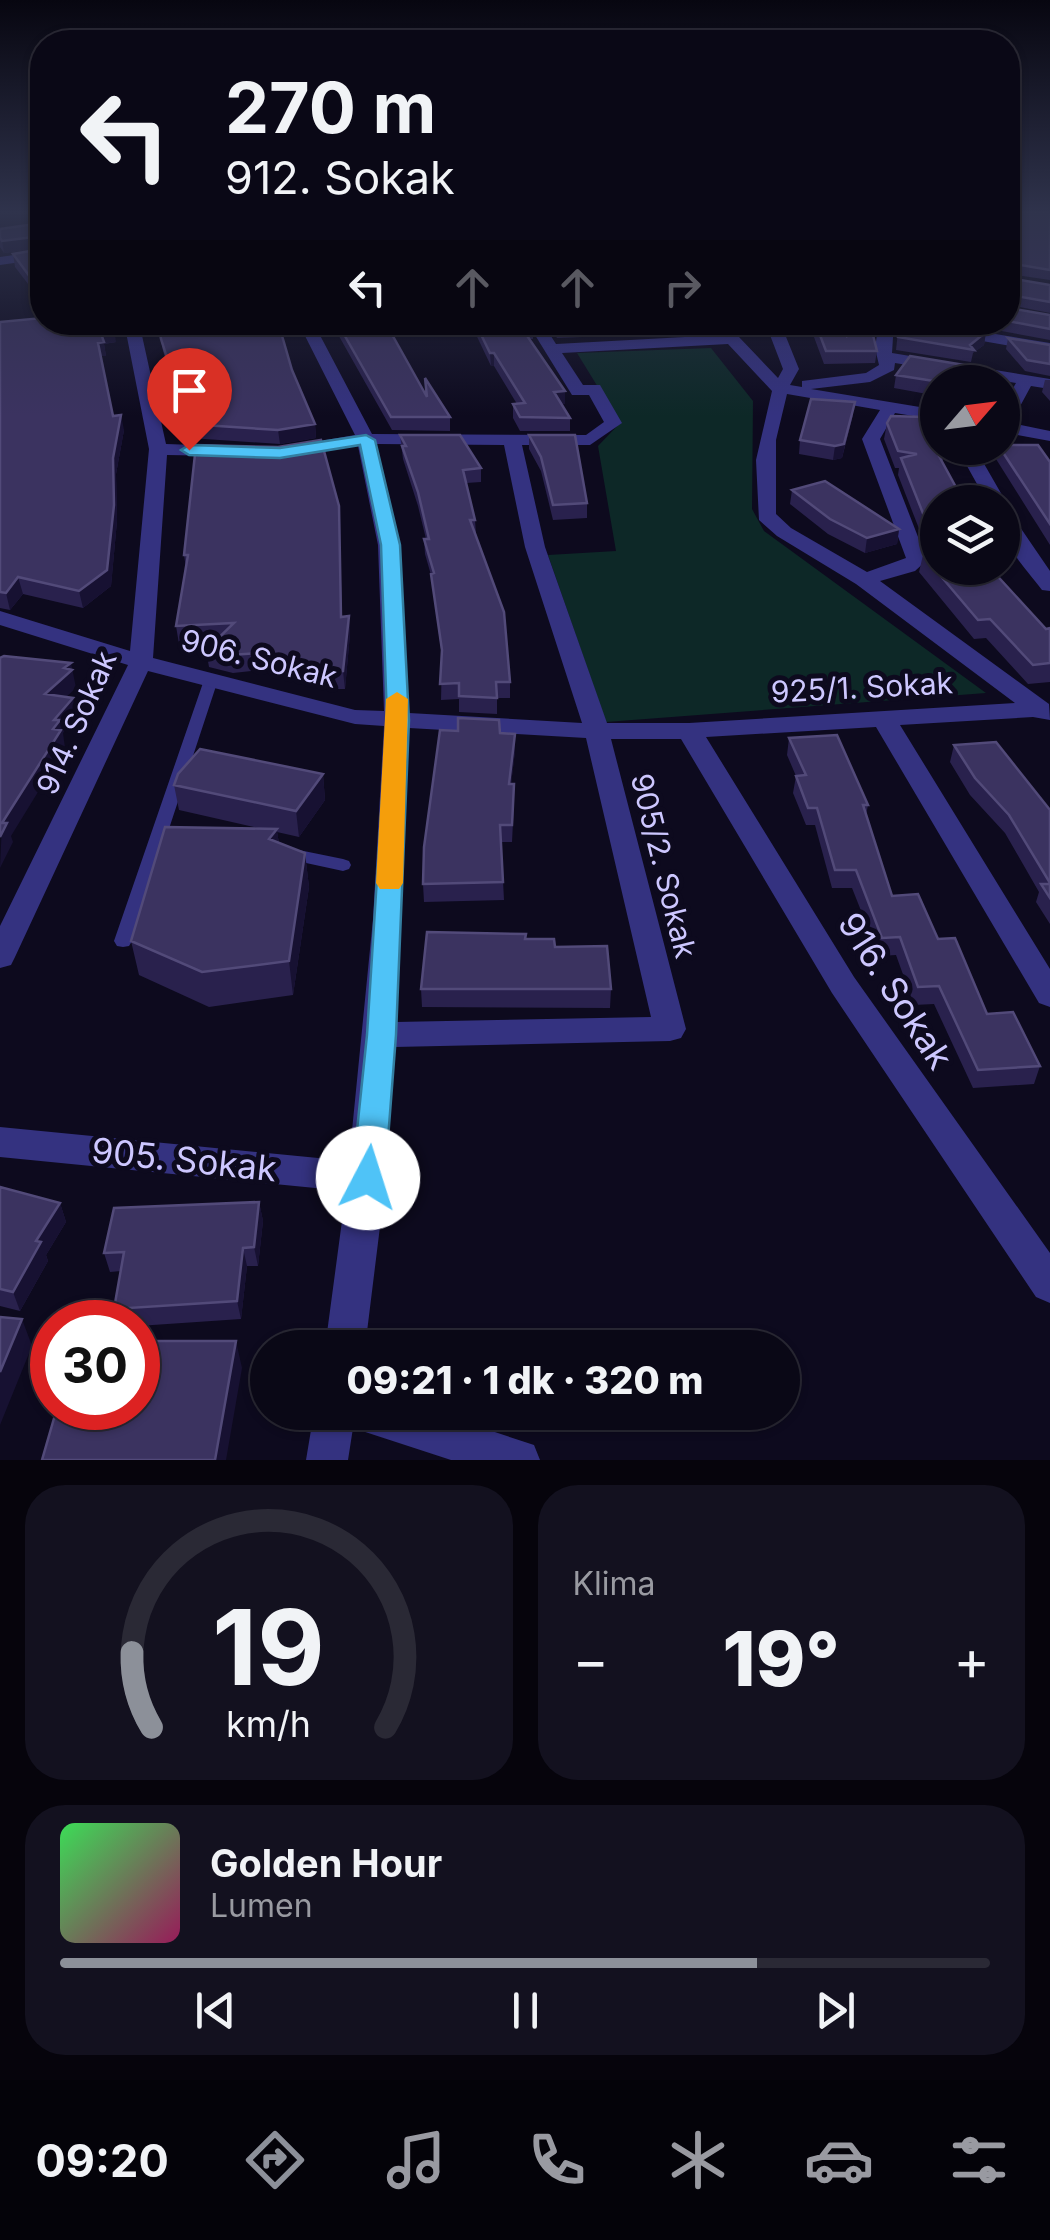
<!DOCTYPE html>
<html lang="tr">
<meta charset="utf-8">
<style>
:root{--surface:#0a0816;--page:#13111f;--text:#f1f3f6;--muted:#999aa1;--line:#2a2935;--accent:#8c9099}
body{margin:0;font-family:Inter,sans-serif;background:var(--page);color:var(--text);height:100vh;display:flex;flex-direction:column;font-size:38px;white-space:nowrap}
*{box-sizing:border-box;margin:0}
p{font-size:32px;color:var(--muted)}
.icon{flex:none;width:55px;height:55px;fill:none;stroke:currentColor;stroke-width:2;stroke-linecap:round;stroke-linejoin:round}
.map{position:relative;height:1460px;overflow:hidden}
.side{display:flex;flex-direction:column;gap:25px;padding:25px;background:#06040c;flex:1}
.side>*{flex:none}
.guide{position:absolute;left:30px;top:30px;width:990px;height:305px;border-radius:40px;box-shadow:0 2px 8px #0004,0 0 0 2px var(--line);background:#0a0816;color:var(--text);overflow:hidden}
.needle{width:65px;rotate:62deg}
.fabs{position:absolute;left:920px;top:365px;display:grid;gap:20px}
.fabs a{display:grid;place-items:center;width:100px;height:100px;border-radius:50%;background:var(--surface);box-shadow:0 2px 8px #0004,0 0 0 2px var(--line);font-size:50px}
.speed{position:absolute;left:30px;top:1300px;display:flex;gap:20px;font-size:50px;font-weight:700;text-align:center}
.speed>*{display:grid;place-content:center;width:130px;height:130px;border-radius:50%;background:var(--surface);box-shadow:0 2px 8px #0004,0 0 0 2px var(--line);line-height:1}
.speed .limit{border:15px solid #d22;background:#fff;color:#111}
.pin{position:absolute;display:grid;place-items:center;width:85px;height:85px;color:#fff;margin:-102px -42px;border-radius:50% 50% 50% 0;rotate:-45deg;box-shadow:0 0 10px #0007}
.pin .icon{rotate:45deg}
.me{position:absolute;width:110px;margin:-55px;rotate:5deg;stroke-linejoin:round;filter:drop-shadow(0 0 8px #0008)}
.turn{display:flex;align-items:center;gap:35px;height:210px;padding:0 30px;font-size:45px}
.turn .icon{width:130px;height:130px;stroke-width:2.5}
.turn b{display:block;font-size:70px;line-height:85px}
.lanes{display:flex;align-items:center;height:95px;padding:0 30px;background:#0003;justify-content:center;gap:50px;direction:ltr}
.lanes .off{opacity:.35}
.big{font-size:75px;font-weight:800;line-height:1.1}
.side .widget{flex:1;display:flex;flex-direction:column;justify-content:center;gap:15px;min-width:0;padding:0 35px;border-radius:40px;background:var(--page)}
.side .dial{align-items:center;gap:0}
.dial svg{height:260px;overflow:visible;fill:none;stroke:var(--line);stroke-width:7;stroke-linecap:round;text-anchor:middle}
.dial text{fill:var(--text);stroke:none}
.song{display:flex;align-items:center;gap:30px}
.cover{width:120px;height:120px;border-radius:15px;background:linear-gradient(135deg,hsl(130 70% 55%),hsl(330 70% 35%))}
.played{height:10px;border-radius:5px;background:linear-gradient(90deg,var(--accent) 75%,var(--line) 75%)}
.keys{display:flex;justify-content:space-around;direction:ltr}
.heat{display:flex;justify-content:space-between;align-items:center;font-size:55px;direction:ltr}
.side .tiles{flex:1;display:grid;gap:25px;grid-template-columns:1fr 1fr}
.widget:last-child{grid-column:span 2}
.trip{position:absolute;left:250px;top:1330px;width:550px;height:100px;border-radius:50px;background:var(--surface);box-shadow:0 2px 8px #0004,0 0 0 2px var(--line);font-weight:800;line-height:100px;text-align:center}
.dock{display:flex;height:160px;justify-content:space-around;align-items:center;background:#040309;color:var(--muted)}
.dock .icon{width:70px;height:70px}
.dock .active{color:var(--accent)}
.dock b{font-size:45px;color:var(--text)}
.map>svg:first-child{display:block}
.green{fill:#0d2827}
.lines{fill:none;stroke-linecap:round;stroke-linejoin:round}
.service{fill:#343280;fill-rule:evenodd}
.minor{fill:#343280;fill-rule:evenodd}
.wall{fill:#29214d}
.shaded-wall{fill:#171132}
.building{fill:#3b3360;stroke:#524a79;stroke-width:2.5}
.route{fill:#4fc3f7;stroke:#337fa1;stroke-width:2.5}
.slow{fill:#f59e0b}
.labels{text-anchor:middle;stroke-width:10;stroke-linejoin:round;paint-order:stroke}
.street-label{font-size:30px;fill:#cdc7ff;stroke:#0d0a1e}
.near-street-label{font-size:35px;fill:#cdc7ff;stroke:#0d0a1e}
</style>
<div class="map">
<svg width="1050" height="1460" viewBox="0 0 1050 1460">
<rect width="100%" height="100%" fill="#0d0a1e"/>
<path class="green" d="M711,348L753,401L752,509L764,531L986,693L606,722L548,555L616,551L598,446L620,423L577,353Z"/>
<g class="lines">
<path class="service" d="M211,676L218,680L132,941L129,946L123,947L117,946L114,941L204,680Z
M289,848L343,859L349,861L351,865L349,869L343,871L283,858L281,854L283,850Z"/>
<path class="minor" d="M42,251V259L0,265V257Z
M124,322H139L166,444L226,446L235,451L226,456L167,455L153,658L355,710L384,711L378,545L358,446L291,456L282,451L291,446L355,435L298,322H313L372,434L586,435L604,422L589,395H572L527,322H542L556,344L722,335L716,322H731L739,337L778,378L783,369L765,322H780L799,369L790,385L802,387V381L866,373L879,365L875,348L879,322H894L892,353L1050,379V389L1031,386L1011,423L1050,431V441L1002,432V407L1016,383L895,363L894,370L870,382L811,389L938,410V420L895,413L880,439L927,560L915,571L880,581L1049,704L1050,720L1033,717L900,725L1050,969V1007L1039,1003L876,727L706,737L854,977L1050,1253V1303L1036,1297L832,993L681,739H611L686,1029L681,1038L670,1041L394,1047L386,1178L365,1348H325L346,1191L0,1157V1127L349,1161L373,919L384,726L355,724L148,671L15,957L11,965L0,968V926L128,665L0,625V611L130,651L149,449ZM728,344L772,391L756,460L759,520L777,536L856,584L1015,703L689,723H607L545,547L522,445H590L622,423L600,385H583L562,353ZM787,394L880,410L862,439L906,558L867,572L791,528L776,514V440ZM376,444L504,445L525,547L582,723L409,713L398,545ZM409,728L586,738L651,1017L396,1022Z
M953,327L1050,343V353L948,335L945,332Z
M957,448H975L1006,502L1003,506L1002,502H987Z
M1002,509L1009,511L1050,571V591L1042,590C1020,561 1002,547 1002,509Z
M314,1412H434L534,1445L540,1460H451L353,1428L348,1460H306Z"/>
</g>
<path class="wall" d="M1008,212H1050V280L1009,274V278L1050,285V313L1009,305V308L1050,315V340L952,322H1008Z
M42,223V302L15,267L13,254L42,248L4,253L0,247V229Z
M0,322L116,342L104,344L106,356H101L113,416L124,430L116,474L117,521L111,586L83,608L23,594L10,610L0,608Z
M158,322L292,370L315,424L316,438L280,444L190,438L163,351Z
M331,322H385L426,397L450,417V431L392,430Z
M470,322H530L533,327V339H529L565,391V404H562L570,418V431H520L513,418V404H517L494,366H491Z
M547,322H608V336L557,338Z
M638,322H684V333L638,336Z
M812,322H843L847,336L873,335L877,351L875,363L824,364L811,329Z
M899,322L986,332L984,345L973,353L971,362L896,350Z
M1008,338L1050,345V376L1025,371L1006,349Z
M896,375L938,382V396L894,388Z
M1045,380H1050V401L1042,392Z
M853,415L842,458L833,460L799,454L800,440Z
M887,423L943,456L938,568L1046,629L1050,628V682L1028,684L986,638L974,639L919,572L923,555L927,549L898,475L899,468H895L884,439Z
M400,435L481,468V482L466,483L475,520L476,534L510,682V698H497V714L459,712V699L441,700L442,657L431,575L425,554L424,539H426L418,506L403,459Z
M529,435L587,503V518L553,520L541,471L529,449Z
M999,448L1050,462V545L996,459Z
M792,490L899,529L897,544L865,553L828,534L790,504Z
M339,506L342,617L349,616L350,634L345,689H322L260,670L233,673L209,667L206,650L215,642L179,644L176,626L186,568L184,555Z
M500,733L515,751L511,784L514,802L512,842H501L504,900L424,902L423,884Z
M789,738L868,805L866,815L892,896L938,939L987,1014L1040,1066L1034,1084L973,1088L934,1004L914,1005L896,955L879,956L852,888H832L815,825H806L793,793L796,776L787,755Z
M954,745L1050,810V924L1036,902L1039,892L1005,833L970,795L950,762Z
M323,774L325,800L299,837L277,832L279,843L305,853L309,887L293,995L209,1007L139,975L131,941L263,829L179,810L174,785Z
M525,939L555,947L611,989L610,1008L422,1007L421,989Z
M0,1187L60,1203L66,1222L46,1255L48,1261L20,1311L0,1306Z
M259,1202L263,1221L258,1266H247L241,1319L138,1326V1322H118L114,1309L121,1271L110,1272L104,1253Z"/>
<path class="shaded-wall" d="M42,236V248L4,253L2,241Z
M114,328L116,342L104,344L106,356H101L98,343L100,331Z
M986,332L984,345L973,353L974,350L970,345Z
M490,353H494V366H491Z
M565,391V404L554,405V392Z
M855,402L842,458L833,460L835,446Z
M121,415L124,430L116,474L117,521L111,586L83,608L79,591L113,458Z
M315,424L316,438L280,444L278,430Z
M339,506L340,521L342,634L341,617Z
M899,529L897,544L865,553L867,538Z
M18,577L23,594L10,610L6,593Z
M349,616L350,634L345,689L343,671Z
M71,663L76,688L50,712L45,694L64,668Z
M73,698L77,716L63,733L65,748L11,836L13,842L0,868L2,823L53,729L54,720Z
M515,734V751L509,802V784Z
M323,774L325,800L299,837L296,811Z
M277,829L281,862L269,839Z
M305,853L309,887L293,995L289,961Z
M259,1202L263,1221L258,1266L254,1247Z
M60,1203L66,1222L46,1255L48,1261L20,1311L13,1292L36,1241Z
M243,1248L247,1266L241,1319L237,1301Z
M22,1319L32,1346L0,1425V1372Z
M236,1341L242,1368L226,1460H215Z"/>
<path class="building" d="M1008,212H1050V270L1008,263L1009,278L1050,285V302L1011,295L1008,298Z
M42,223V293L13,254L42,249V236L2,241L0,238V229Z
M1008,302L1009,308L1050,315V329L1008,321Z
M42,318V322H109L114,328L100,331L104,342L98,343L113,416L121,415L113,458L114,505L107,570L79,591L18,577L6,593L0,592V322Z
M158,322H278L292,370L315,424L278,430L188,424L161,339Z
M337,322H385L427,397L425,378L450,417H391Z
M475,322H530L533,327H521L565,391L554,392L570,418L520,417L513,404L525,403L494,353H490Z
M555,322H608L609,323L557,326Z
M815,322H843L847,336L864,322H875L873,335L877,351H826Z
M899,322H930L986,332L970,345L974,350L898,337Z
M1008,338L1050,345V364L1027,360Z
M910,356L988,369L999,382H940L896,375Z
M811,399L855,402L844,444L835,446L800,440Z
M891,416L924,417L943,456H939L964,502H938V568H990L1046,629L1050,628V663L1033,665L990,619L978,620L923,555L934,541L901,458L917,454L898,451L887,423Z
M400,435H460L481,468L463,470L475,520H470L504,612L510,682H496L497,698L459,696V683L440,684L442,650L431,574L434,573L424,539H429L418,492L402,446H406Z
M529,435H575L587,503L553,505L541,457Z
M321,440L339,506L341,617L349,616L343,671L320,672L258,653L230,655L206,650L234,623L176,626L188,555H184L196,445L278,447Z
M1002,445H1038L1050,462V524L1000,448H1002Z
M825,481L899,529L867,538L830,519L792,490Z
M4,656L71,663L64,668L72,670L45,694L73,698L54,720H60L53,729L61,730L2,823H7L0,837V658Z
M458,718L499,720L500,733L515,734L509,784H514L512,825H500L503,882L423,884L424,847L440,730L458,731Z
M837,735L868,805H863L892,896L918,894L938,939L955,938L987,1014L1013,1012L1040,1066L978,1070L939,986L918,987L900,937L882,938L856,870H835L817,808H808L796,776L806,775L789,738Z
M996,742L1050,810V883L1009,815L975,778L954,745Z
M200,749L323,774L296,811L174,785L178,774Z
M165,827L277,829L269,839L305,853L289,961L202,972L131,941Z
M1041,884H1050V898Z
M427,932L526,934L525,939H554L555,947L607,946L611,989H421Z
M0,1187L60,1203L36,1241L41,1242L13,1292L0,1289Z
M259,1202L254,1247L243,1248L237,1301L114,1309L124,1252L104,1253L114,1208Z
M0,1317L22,1319L0,1372Z
M138,1341H236L215,1460H42L57,1408H138Z"/>
<linearGradient id="sky" x2="0" y2="1"><stop stop-color="#070610"/><stop offset="0.51" stop-color="#2f334c"/><stop offset="1" stop-color="#2f334c" stop-opacity="0"/></linearGradient>
<rect width="1050" height="416" fill="url(#sky)"/>
<path class="route" d="M366,435L375,440L400,545L409,720L396,1035L385,1178L380,1188L368,1192L357,1188L352,1178L367,1035L387,720L381,545L360,445L280,458L189,455L181,450L189,445L280,448Z"/>
<path class="slow" d="M397,692L408,699L403,883L399,889H380L376,883L386,699Z"/>
<g class="labels">
<g class="street-label">
<text transform="translate(259 659) rotate(14)" y="10">906. Sokak</text>
<text transform="translate(862 688) rotate(-3)" y="10">925/1. Sokak</text>
<text transform="translate(77 723) rotate(-66)" y="10">914. Sokak</text>
<text transform="translate(663 866) rotate(76)" y="10">905/2. Sokak</text>
</g>
<g class="near-street-label">
<text transform="translate(895 991) rotate(57)" y="12">916. Sokak</text>
<text transform="translate(184 1160) rotate(6)" y="12">905. Sokak</text>
</g>
</g>
</svg>
<div class="fabs">
<a><svg class="needle" viewBox="-14 -14 28 28"><path d="M0-13l5 13h-10z" fill="#e53935"/><path d="M0 13l5-13h-10z" fill="#999aa1"/></svg></a>
<a><svg class="icon" aria-label="layers" viewBox="0 0 24 24"><path d="M12 4l9 5-9 5-9-5zM3 14l9 5 9-5"/></svg></a>
</div>
<div class="speed"><div class="limit">30</div></div>
<div class="pin" style="left:189px;top:450px;background:#d93025"><svg class="icon" aria-label="arrive" viewBox="0 0 24 24"><path d="M6 21V4h12l-3 4 3 4H6"/></svg></div>
<svg class="me" style="left:368px;top:1178px" viewBox="-20 -20 40 40"><circle r="19" fill="#fff"/><path d="M0-13L10 11 0 6-10 11z" fill="#4fc3f7"/></svg>
<div class="trip">09:21 · 1 dk · 320 m</div>
<div class="guide">
<div class="turn"><svg class="icon" aria-label="left" viewBox="0 0 24 24"><path d="M17 20v-9H6M10 6l-5 5 5 5"/></svg><div><b>270 m</b>912. Sokak</div></div>
<div class="lanes"><svg class="icon" aria-label="left" viewBox="0 0 24 24"><path d="M17 20v-9H6M10 6l-5 5 5 5"/></svg><svg class="icon off" aria-label="ahead" viewBox="0 0 24 24"><path d="M12 20V5M6 11l6-6 6 6"/></svg><svg class="icon off" aria-label="ahead" viewBox="0 0 24 24"><path d="M12 20V5M6 11l6-6 6 6"/></svg><svg class="icon off" aria-label="right" viewBox="0 0 24 24"><path d="M7 20v-9h11M14 6l5 5-5 5"/></svg></div>
</div>
</div>
<section class="side">
<div class="tiles">
<div class="widget dial"><svg viewBox="0 0 100 80">
<path d="M14 69A42 42 0 1 1 86 69"/>
<path d="M14 69A42 42 0 0 1 8 46" stroke="#8c9099"/>
<text x="50" y="56" font-size="32" font-weight="700">19</text>
<text x="50" y="72" font-size="11">km/h</text>
</svg></div>
<div class="widget"><p>Klima</p>
<div class="heat"><a>−</a><b class="big">19°</b><a>+</a></div>
</div>
<div class="widget">
<div class="song"><i class="cover"></i><div><b>Golden Hour</b><p>Lumen</p></div></div>
<div class="played"></div>
<div class="keys"><svg class="icon" aria-label="previous" viewBox="0 0 24 24"><path d="M18 5L8 12l10 7zM5 5v14"/></svg><svg class="icon" aria-label="pause" viewBox="0 0 24 24"><path d="M8 5v14M16 5v14"/></svg><svg class="icon" aria-label="next" viewBox="0 0 24 24"><path d="M6 5l10 7-10 7zM19 5v14"/></svg></div>
</div>
</div>
</section>
<nav class="dock">
<b>09:20</b>
<svg class="icon active" aria-label="directions" viewBox="0 0 24 24"><path d="M12 3l9 9-9 9-9-9zM9 14v-3h6M13 9l2 2-2 2"/></svg>
<svg class="icon" aria-label="music" viewBox="0 0 24 24"><path d="M9 18V5l10-2v13"/><circle cx="6" cy="18" r="3"/><circle cx="16" cy="16" r="3"/></svg>
<svg class="icon" aria-label="phone" viewBox="0 0 24 24"><path d="M5 4h4l2 5-3 2q2 4 5 5l2-3 5 2v4C11 20 4 13 5 4z"/></svg>
<svg class="icon" aria-label="climate" viewBox="0 0 24 24"><path d="M12 3v18M4 7l16 10M4 17L20 7"/></svg>
<svg class="icon" aria-label="car" viewBox="0 0 24 24"><path d="M5 17H2v-5l4-1 3-4h7l3 4 3 1v5h-3M9 17h6M6 11h13"/><circle cx="7" cy="17" r="2"/><circle cx="17" cy="17" r="2"/></svg>
<svg class="icon" aria-label="filters" viewBox="0 0 24 24"><path d="M4 7h16M4 17h16"/><circle cx="9" cy="7" r="2"/><circle cx="15" cy="17" r="2"/></svg>
</nav>
